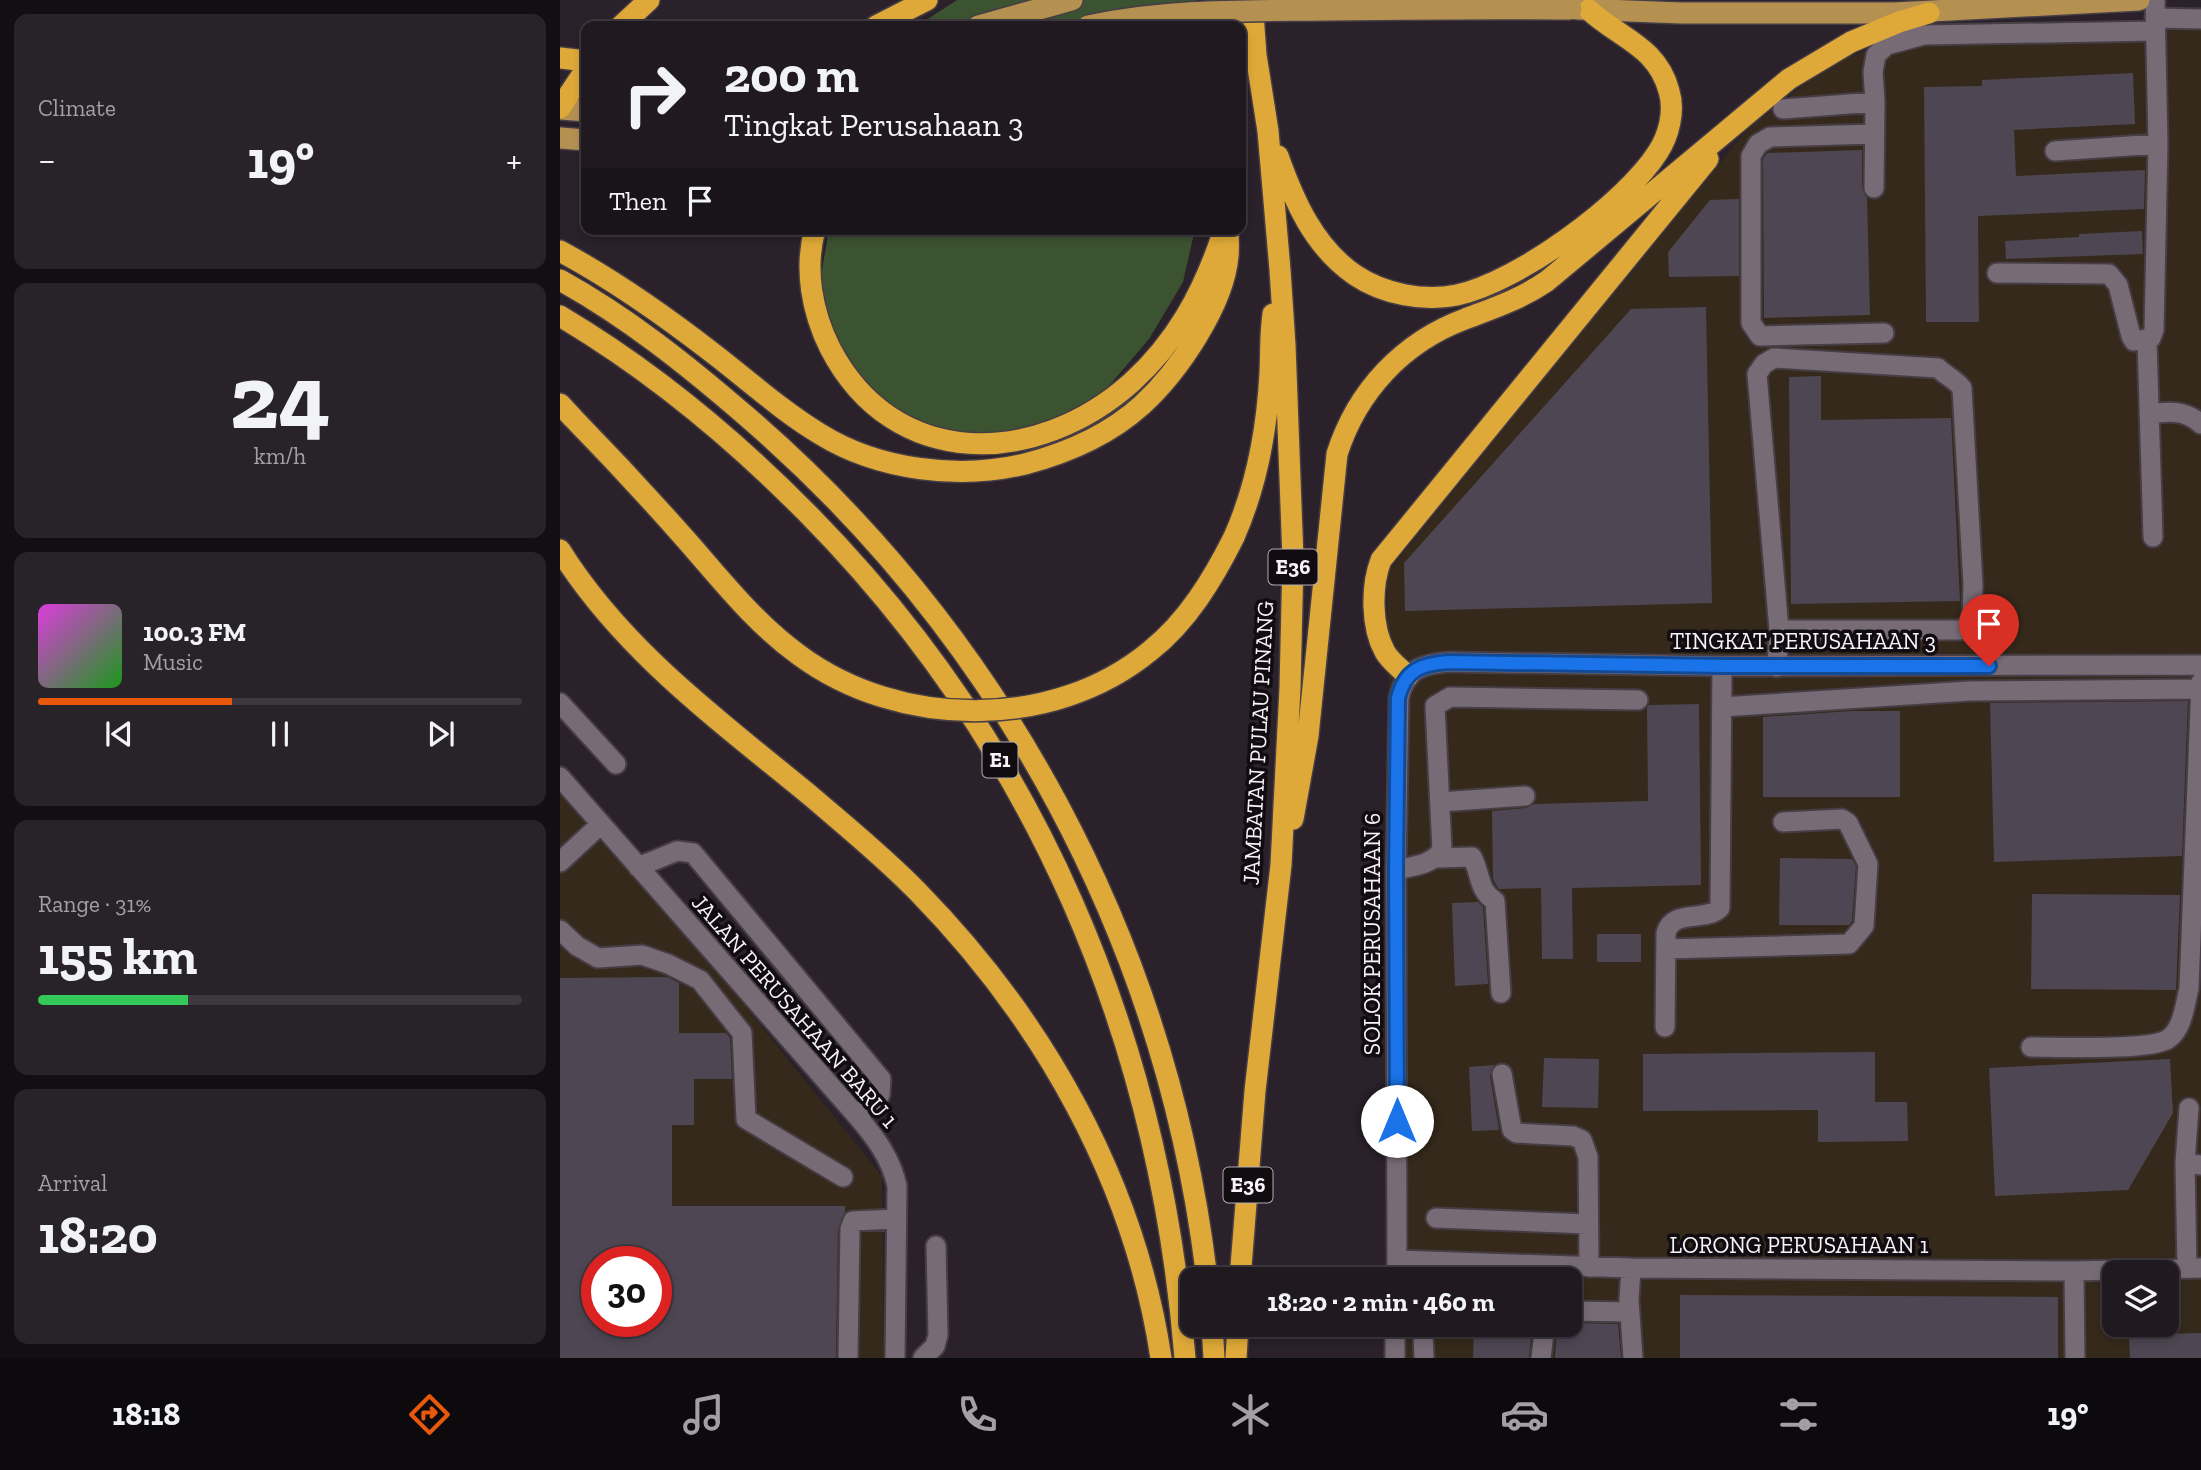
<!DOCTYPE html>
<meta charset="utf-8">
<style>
:root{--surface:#201920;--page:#282229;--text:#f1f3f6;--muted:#a2a0a5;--line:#3d383e;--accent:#ea580c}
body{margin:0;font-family:"Zilla Slab",serif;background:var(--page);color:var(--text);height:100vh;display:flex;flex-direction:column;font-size:26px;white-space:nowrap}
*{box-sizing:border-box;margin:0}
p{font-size:23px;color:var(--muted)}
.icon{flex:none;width:38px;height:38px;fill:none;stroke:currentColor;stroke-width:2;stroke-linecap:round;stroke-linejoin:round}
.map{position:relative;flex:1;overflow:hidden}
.panel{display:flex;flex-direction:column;gap:14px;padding:14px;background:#120e12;width:560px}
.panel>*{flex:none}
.banner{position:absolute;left:21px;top:21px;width:665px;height:214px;border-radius:14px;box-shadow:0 4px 10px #0003,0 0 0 2px var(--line);background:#201920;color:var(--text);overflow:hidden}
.tools{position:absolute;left:1542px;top:1260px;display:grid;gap:14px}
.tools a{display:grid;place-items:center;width:77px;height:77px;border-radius:14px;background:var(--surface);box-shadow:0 4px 10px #0003,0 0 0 2px var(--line);font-size:35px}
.speed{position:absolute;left:21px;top:1246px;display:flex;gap:14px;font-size:35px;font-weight:700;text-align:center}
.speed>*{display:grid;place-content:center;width:91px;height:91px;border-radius:50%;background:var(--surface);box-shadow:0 4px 10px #0003,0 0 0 2px var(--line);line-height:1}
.speed .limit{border:10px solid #d22;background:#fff;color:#111}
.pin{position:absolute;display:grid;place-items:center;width:60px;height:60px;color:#fff;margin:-72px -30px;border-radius:50% 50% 50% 0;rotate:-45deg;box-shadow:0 0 7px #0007}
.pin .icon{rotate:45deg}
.me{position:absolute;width:77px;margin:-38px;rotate:0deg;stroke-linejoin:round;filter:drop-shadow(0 0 5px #0008)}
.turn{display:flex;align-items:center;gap:24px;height:147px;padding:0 28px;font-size:32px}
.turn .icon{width:91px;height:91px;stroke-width:2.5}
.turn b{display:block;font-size:49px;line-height:60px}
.then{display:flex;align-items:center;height:66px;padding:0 28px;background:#0003;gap:14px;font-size:26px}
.big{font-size:52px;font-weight:700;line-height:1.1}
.panel .card{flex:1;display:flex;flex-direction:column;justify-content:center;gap:10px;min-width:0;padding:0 24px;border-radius:14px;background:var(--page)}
.panel .dial{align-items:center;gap:0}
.dial b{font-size:91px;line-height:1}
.song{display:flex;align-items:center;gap:21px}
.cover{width:84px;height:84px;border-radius:10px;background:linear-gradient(135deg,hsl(300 70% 55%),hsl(120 70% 35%))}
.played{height:7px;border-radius:4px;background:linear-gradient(90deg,var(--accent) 40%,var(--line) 40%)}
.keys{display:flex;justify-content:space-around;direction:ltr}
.heat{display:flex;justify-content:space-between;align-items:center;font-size:38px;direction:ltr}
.charge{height:10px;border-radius:5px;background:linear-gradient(90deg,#34c759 31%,var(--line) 0)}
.trip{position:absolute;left:620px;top:1267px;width:402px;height:70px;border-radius:14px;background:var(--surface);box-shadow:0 4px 10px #0003,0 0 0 2px var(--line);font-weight:700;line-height:70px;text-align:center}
.tab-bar{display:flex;height:112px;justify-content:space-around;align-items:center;background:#0d0a0d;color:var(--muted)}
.tab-bar .icon{width:49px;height:49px}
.tab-bar .selected{color:var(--accent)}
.tab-bar b{font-size:32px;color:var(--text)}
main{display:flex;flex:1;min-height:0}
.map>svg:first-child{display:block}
.industrial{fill:#35291b;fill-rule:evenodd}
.green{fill:#3c5331}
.building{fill:#4e4753;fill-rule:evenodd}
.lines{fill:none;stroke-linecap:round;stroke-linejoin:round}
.minor-casing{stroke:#463d45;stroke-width:23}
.major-casing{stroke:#463d45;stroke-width:24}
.highway-casing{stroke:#463d45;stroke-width:24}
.minor{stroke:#776c76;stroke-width:19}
.major{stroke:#b59151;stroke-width:21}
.highway{stroke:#dea938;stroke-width:21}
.major-bridge-casing{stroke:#463d45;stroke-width:24;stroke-linecap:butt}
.highway-bridge-casing{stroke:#463d45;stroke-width:24;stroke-linecap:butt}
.major-bridge{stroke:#b59151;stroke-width:21}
.highway-bridge{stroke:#dea938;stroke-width:21}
.route-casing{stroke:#114b97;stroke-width:18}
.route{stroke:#1a73e8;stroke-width:12}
.labels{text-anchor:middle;stroke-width:7;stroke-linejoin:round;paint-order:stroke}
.shield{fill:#100c10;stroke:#b3adb2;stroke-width:2}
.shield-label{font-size:21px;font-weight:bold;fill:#f9f2f8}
.street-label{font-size:23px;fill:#f9f2f8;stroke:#100c10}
</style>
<main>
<section class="panel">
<div class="card"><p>Climate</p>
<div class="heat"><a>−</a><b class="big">19°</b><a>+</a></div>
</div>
<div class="card dial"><b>24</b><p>km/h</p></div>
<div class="card">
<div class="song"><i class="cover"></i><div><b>100.3 FM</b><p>Music</p></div></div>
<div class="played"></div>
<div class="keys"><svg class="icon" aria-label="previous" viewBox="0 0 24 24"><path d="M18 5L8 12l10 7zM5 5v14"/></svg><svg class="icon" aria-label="pause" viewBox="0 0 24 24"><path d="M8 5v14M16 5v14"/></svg><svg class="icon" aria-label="next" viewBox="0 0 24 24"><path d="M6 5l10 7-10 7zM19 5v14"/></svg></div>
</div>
<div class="card"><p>Range · 31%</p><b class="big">155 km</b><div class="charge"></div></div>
<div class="card"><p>Arrival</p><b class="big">18:20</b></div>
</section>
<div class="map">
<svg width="1641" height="1358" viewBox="0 0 1641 1358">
<rect width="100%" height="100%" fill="#2a212a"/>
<path class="industrial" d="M1363,26L1641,30V1358H840L839,1325H1010V1279H838L827,573L1186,131L1266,67ZM1554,1272H1606V1325H1554Z
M0,777L322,1176L324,1358H0ZM37,1262H96V1321H37Z"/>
<path class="green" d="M397,0H636V26H357Z
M269,229H635L623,282L589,339L542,394L476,433L438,440L362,427L300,382L279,350L266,314L261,276Z"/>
<path class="building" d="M1573,73L1575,124L1454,130L1456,176L1585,170L1584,209L1418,216L1419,322H1366L1364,87L1422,86V80Z
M1302,150V188L1307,198L1310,315L1204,318L1203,159L1207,153Z
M1179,199V276L1109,277L1108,252L1150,200Z
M1582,231L1583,254L1446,259L1445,241L1519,237V234Z
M1146,307L1152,603L845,611L844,563L1071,309Z
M1261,376V420L1391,418L1400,601L1231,604L1229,377Z
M1628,701L1622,856L1434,862L1430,703Z
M1139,704L1141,885L1012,888L1013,959H982L981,888L939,889L936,885L933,879L932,811L966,808L974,804L1088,801L1087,708L1089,705Z
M1292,711H1340V797H1203V717Z
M1220,858L1292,859L1296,866L1292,921L1289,925H1219Z
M1472,894L1620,895L1616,990L1471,989Z
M918,902L923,907L928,984L895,986L892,903Z
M1037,934H1081V962H1037Z
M107,977L119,983V1033H166L170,1038L172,1079H134V1125H112V1206H285V1212L278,1229L276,1358H0V978ZM37,1262H96V1321H37Z
M1315,1052V1102H1347L1348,1141L1258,1142V1110L1083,1111V1054Z
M984,1058L1039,1059L1038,1108L982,1107Z
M1610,1059L1613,1113L1568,1190L1435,1196L1429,1068Z
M934,1065L930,1076L939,1130L912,1131L909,1067Z
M1120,1295L1498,1297V1358H1120Z
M1010,1323L1058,1324L1061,1358H995L997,1325Z
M914,1325H972L969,1358H913Z
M1641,1333V1358H1570L1569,1335Z"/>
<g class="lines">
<defs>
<path id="minor" d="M1595,18L1641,19
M1223,109L1315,102
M1315,134L1210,137L1198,144L1191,156V323L1200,336L1324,333
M1495,151L1598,144
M1314,188L1315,102L1313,72L1316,55L1327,45L1364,35L1595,31
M1437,273L1549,274L1558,285L1571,336L1574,341L1591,338L1594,330L1598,144L1595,0
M1587,340L1593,537
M1589,414C1610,411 1625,410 1641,424
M1217,667L1219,630L1197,374L1204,364L1214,358L1378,368C1386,376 1395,379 1402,388L1413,585L1412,621L1401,630H1219
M0,703L56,764
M1162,707L1409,691L1641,689
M0,777L297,1116C315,1137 331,1158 337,1186L335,1358
M880,802L965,796
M877,858L912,857C921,873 918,891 935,901L941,993
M0,862L41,824
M78,867L117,851L133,853L321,1079L320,1095L297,1116
M836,870C853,866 872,865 882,850L875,706L890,697L1078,700
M0,930L17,946L38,958L82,955L108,964L140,980L182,1033L186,1119L283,1177
M1106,949L1289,944L1304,926L1308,864L1288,823L1282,819L1223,822
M1105,1027L1106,933C1113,908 1144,923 1160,908L1162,666
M1471,1047C1498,1047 1590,1051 1608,1039C1623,1029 1625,1004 1629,988L1641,682
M942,1074L952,1130L956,1133L1013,1136L1022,1140L1028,1157L1029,1267
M1625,1163L1629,1108
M876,1218L1028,1224
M837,1260L1071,1268L1514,1271L1641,1268
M1071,1268L1069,1300L1073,1358
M1627,1268L1625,1163L1641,1165
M1514,1271L1515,1358
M837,1279L836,870L839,698C845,670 861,664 889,662L1162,666L1641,665
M1010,1311L1069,1312
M288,1358L290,1229L293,1221L336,1219
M363,1358L375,1346L378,1335L376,1246
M835,1358V1325
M864,1358L863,1331L869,1325
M981,1358L985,1325"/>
<path id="major" d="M1018,9L1121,13H1334L1579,0
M418,26L512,0
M0,109L26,111
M0,138L26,140"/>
<path id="highway" d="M662,0L663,26
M61,26L89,0
M316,26L367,0
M0,58L26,61
M0,108L26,69
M718,156C734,201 754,247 795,275C823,294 864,302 897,295C958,282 1065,204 1098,152C1109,135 1115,111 1109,91C1097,46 1059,38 1029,10
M255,229C244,269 252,312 270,348C334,472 477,467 572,382C616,342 642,294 661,239
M0,251C54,280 105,316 154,354C189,381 222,411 260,434C318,470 399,480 465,464C507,453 550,434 582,405C618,372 664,305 668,256C669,247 668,238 668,229
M0,280C67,317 127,365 185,415C442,636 607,942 647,1279
M0,316C91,370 173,438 247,513C476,745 599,1035 625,1358
M0,404L13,418
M674,537C697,485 707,430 710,373C711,353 710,334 713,314
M0,550C63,651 161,722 252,797C288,828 325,858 358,892C483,1020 574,1180 601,1358
M848,676C840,668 830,661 825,652C811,627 811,586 821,560L1148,159
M733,819L748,736L777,454C797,391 843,342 905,319C934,308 961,299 987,281L1229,79L1291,42L1339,22L1369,13
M680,1279L695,1091L721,865L730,688L733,559L725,345L720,270L708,131L696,55L692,0
M652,1325L654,1358
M676,1358L678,1325"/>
</defs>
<use href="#minor" class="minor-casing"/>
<use href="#major" class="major-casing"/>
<use href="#highway" class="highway-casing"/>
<use href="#minor" class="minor"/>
<use href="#major" class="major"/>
<use href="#highway" class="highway"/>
<defs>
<path id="major-bridge" d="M528,26C607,9 687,11 766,10C848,9 929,8 1011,9"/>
<path id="highway-bridge" d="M13,418C52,458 91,500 128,542C163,582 196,624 239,655C339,729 493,731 590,651C627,622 653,579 674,537"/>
</defs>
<use href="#major-bridge" class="major-bridge-casing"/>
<use href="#highway-bridge" class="highway-bridge-casing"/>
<use href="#major-bridge" class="major-bridge"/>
<use href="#highway-bridge" class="highway-bridge"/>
</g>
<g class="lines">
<defs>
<path id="route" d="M837,1121L836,870L838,698C845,670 861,664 888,662L1163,666H1429"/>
</defs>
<use href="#route" class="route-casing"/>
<use href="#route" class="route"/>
</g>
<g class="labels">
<g class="shield">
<rect x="708.5" y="549.5" width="49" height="35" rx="5"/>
<rect x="422.5" y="742.5" width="35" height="35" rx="5"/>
<rect x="663.5" y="1167.5" width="49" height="35" rx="5"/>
</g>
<g class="shield-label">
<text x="733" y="574">E36</text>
<text x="440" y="767">E1</text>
<text x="688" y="1192">E36</text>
</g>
<g class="street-label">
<text x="1243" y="649">TINGKAT PERUSAHAAN 3</text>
<text transform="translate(698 743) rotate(-87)" y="8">JAMBATAN PULAU PINANG</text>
<text transform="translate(812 934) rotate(-90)" y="8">SOLOK PERUSAHAAN 6</text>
<text transform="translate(235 1011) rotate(49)" y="8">JALAN PERUSAHAAN BARU 1</text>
<text x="1239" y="1253">LORONG PERUSAHAAN 1</text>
</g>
</g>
</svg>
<div class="tools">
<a><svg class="icon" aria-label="layers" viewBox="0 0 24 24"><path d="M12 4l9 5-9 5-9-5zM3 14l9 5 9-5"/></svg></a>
</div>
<div class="speed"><div class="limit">30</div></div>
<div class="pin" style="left:1429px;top:666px;background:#d93025"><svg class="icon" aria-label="arrive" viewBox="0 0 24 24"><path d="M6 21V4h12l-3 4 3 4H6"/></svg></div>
<svg class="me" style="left:837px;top:1121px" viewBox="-20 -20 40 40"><circle r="19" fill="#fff"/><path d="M0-13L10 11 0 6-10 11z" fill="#1a73e8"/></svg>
<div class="trip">18:20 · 2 min · 460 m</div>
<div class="banner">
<div class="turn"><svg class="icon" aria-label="right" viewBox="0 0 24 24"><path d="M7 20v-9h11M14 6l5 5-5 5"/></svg><div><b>200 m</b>Tingkat Perusahaan 3</div></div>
<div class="then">Then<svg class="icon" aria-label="arrive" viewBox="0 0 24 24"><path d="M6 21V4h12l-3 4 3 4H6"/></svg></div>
</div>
</div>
</main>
<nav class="tab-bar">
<b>18:18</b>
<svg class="icon selected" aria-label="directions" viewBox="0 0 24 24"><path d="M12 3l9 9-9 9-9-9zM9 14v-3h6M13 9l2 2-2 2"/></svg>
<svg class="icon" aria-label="music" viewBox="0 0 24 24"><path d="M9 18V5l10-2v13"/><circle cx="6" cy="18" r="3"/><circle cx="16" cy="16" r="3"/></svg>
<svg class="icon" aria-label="phone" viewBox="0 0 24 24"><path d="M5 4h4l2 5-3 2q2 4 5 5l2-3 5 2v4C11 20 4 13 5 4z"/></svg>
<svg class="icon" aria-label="climate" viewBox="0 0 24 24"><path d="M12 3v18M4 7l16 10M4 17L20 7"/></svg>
<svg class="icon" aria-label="car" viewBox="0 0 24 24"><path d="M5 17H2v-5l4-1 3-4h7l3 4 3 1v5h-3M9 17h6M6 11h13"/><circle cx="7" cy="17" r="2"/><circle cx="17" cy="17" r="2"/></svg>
<svg class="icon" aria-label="filters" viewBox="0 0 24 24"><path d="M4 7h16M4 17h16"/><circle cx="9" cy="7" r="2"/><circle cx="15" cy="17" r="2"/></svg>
<b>19°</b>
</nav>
